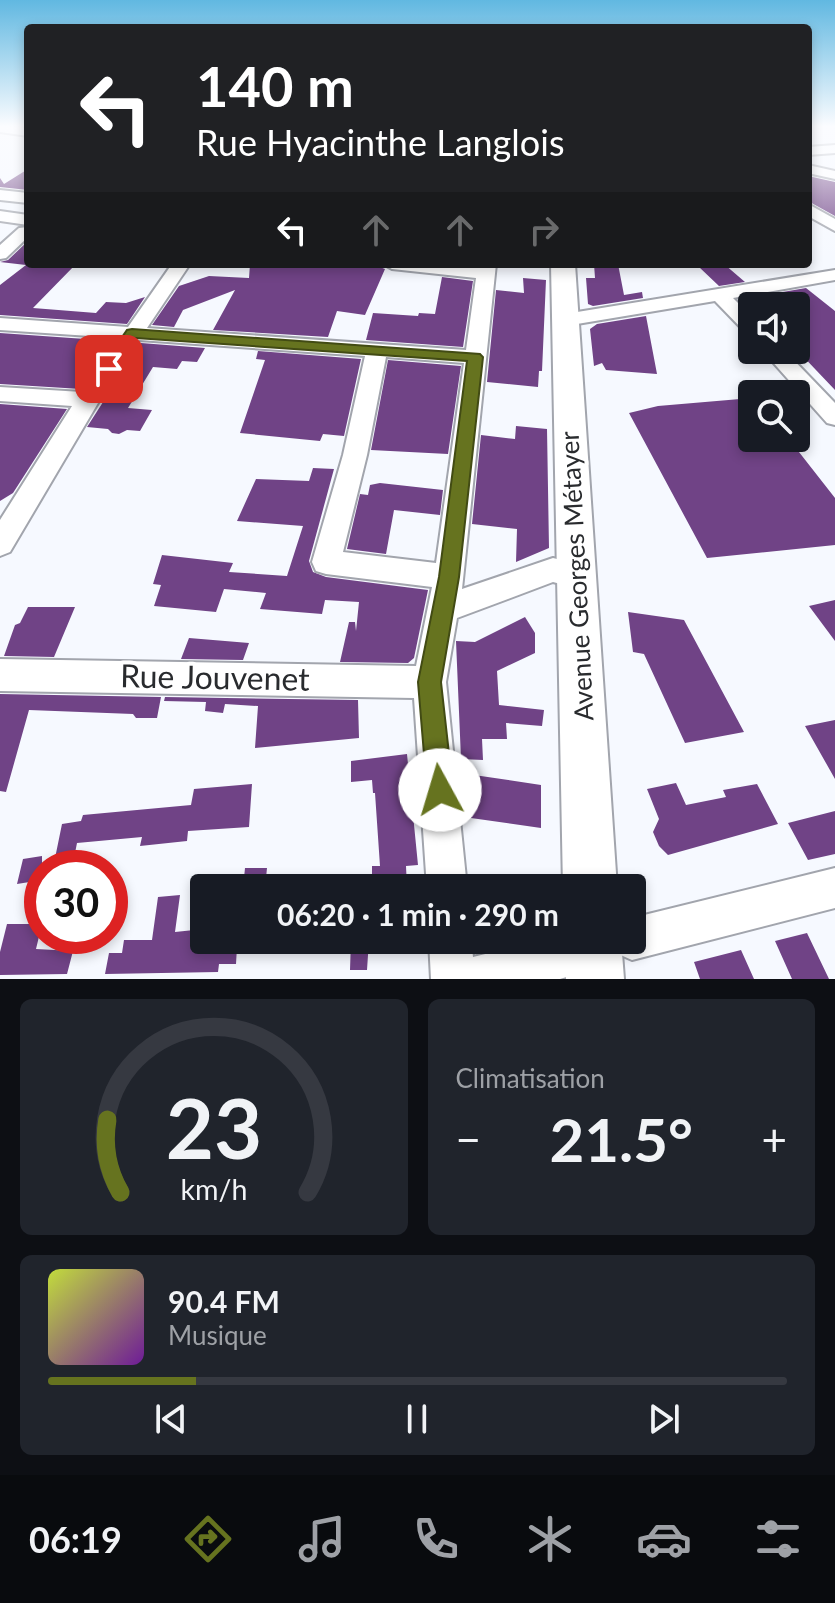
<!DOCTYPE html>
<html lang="fr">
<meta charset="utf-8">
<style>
:root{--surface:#171b24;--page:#20242c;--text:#f1f3f6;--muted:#9ea1a6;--line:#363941;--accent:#66731f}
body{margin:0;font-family:Lato,sans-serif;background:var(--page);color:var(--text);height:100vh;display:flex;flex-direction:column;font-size:30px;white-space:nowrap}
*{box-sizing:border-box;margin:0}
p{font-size:26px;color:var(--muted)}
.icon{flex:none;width:44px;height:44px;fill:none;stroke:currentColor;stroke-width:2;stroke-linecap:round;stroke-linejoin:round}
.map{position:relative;height:979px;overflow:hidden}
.side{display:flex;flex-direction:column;gap:20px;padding:20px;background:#0d0f14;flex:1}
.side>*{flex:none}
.top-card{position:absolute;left:24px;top:24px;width:788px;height:244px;border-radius:8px;box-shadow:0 4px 12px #0003;background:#202124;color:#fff;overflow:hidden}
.buttons{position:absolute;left:738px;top:292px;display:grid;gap:16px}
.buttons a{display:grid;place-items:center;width:72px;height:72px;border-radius:8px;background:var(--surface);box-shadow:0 4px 12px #0003;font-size:40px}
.speed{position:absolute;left:24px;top:850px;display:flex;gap:16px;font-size:40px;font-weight:700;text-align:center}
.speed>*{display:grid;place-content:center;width:104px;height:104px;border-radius:50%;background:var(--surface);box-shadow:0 4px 12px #0003;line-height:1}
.speed .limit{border:12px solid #d22;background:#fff;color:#111}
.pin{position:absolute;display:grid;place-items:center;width:68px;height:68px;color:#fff;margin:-34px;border-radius:16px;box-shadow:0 4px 12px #0006}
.me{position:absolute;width:88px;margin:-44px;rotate:354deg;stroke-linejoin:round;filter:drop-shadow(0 0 6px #0008)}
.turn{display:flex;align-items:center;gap:28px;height:168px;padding:0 40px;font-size:36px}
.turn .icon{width:104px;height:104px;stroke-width:2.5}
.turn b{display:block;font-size:56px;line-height:68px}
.lanes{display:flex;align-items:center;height:76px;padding:0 40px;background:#0003;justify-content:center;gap:40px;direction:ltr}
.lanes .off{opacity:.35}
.big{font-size:60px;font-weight:700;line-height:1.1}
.side .widget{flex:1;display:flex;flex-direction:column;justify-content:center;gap:12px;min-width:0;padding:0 28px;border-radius:12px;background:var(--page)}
.side .dial{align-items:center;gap:0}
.dial svg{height:208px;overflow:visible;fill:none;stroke:var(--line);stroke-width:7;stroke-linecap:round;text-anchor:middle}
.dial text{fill:var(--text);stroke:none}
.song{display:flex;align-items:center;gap:24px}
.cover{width:96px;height:96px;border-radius:12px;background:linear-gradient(135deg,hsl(70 70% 55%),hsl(280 70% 35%))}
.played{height:8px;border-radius:4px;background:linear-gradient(90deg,var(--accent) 20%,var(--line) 20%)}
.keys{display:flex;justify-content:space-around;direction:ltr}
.heat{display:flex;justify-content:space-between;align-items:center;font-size:44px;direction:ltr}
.side .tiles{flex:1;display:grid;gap:20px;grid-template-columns:1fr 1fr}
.widget:last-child{grid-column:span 2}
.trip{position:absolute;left:190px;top:874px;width:456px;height:80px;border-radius:8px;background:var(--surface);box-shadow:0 4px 12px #0003;font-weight:700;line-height:80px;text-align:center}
.tab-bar{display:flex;height:128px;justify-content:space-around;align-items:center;background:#090b0e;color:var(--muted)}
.tab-bar .icon{width:56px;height:56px}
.tab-bar .on{color:var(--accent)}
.tab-bar b{font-size:36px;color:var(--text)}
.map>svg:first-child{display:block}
.building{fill:#704386}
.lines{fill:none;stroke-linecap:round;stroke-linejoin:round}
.minor-casing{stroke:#a2a5ad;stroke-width:4}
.tertiary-casing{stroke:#a2a5ad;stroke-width:4}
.minor{fill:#fff;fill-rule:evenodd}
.tertiary{fill:#fff;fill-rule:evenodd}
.route{fill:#66731f;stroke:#424b14;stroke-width:2}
.labels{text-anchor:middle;stroke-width:8;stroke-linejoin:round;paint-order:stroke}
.street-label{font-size:26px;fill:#292b2e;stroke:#fff}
.near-street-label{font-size:32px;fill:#292b2e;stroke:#fff}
</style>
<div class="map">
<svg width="835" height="979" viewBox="0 0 835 979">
<rect width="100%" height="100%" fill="#f6f9ff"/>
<path class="building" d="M28,169V190L0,187V178L4,184Z
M808,176L835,182V216L808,201Z
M28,241V264H76L33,308L96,313L106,302L126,303L145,297L127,324L0,315V285L26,265L0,262L8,260Z
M250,264H372L385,269L365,315L337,311L328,337L213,330L235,290L183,310L174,327L152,325L179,286L209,276L249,278Z
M594,264H618L624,295L642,292L643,298L593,306L588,304L586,278H595Z
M724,264L745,282L719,286L699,267Z
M442,277L473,281L463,347L366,340L373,313L418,316L419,313L435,314Z
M523,278L546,280L542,371H539L538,387L487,382L496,290L524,293Z
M806,288L835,311V390L796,349V324L805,323L796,315V306H785L771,294Z
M646,316L657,374L606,370L602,363L594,366L590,329L597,324Z
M0,333L114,341L81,389L0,384Z
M141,343L205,348L197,362L182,361L177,369L153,367L128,408L152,410L140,431L127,430L119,434L112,433L108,429L87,427Z
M258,351L361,359L344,436L323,434L320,441L240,433L265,360L256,359Z
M388,360L461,366L448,454L371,450Z
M752,398V438H788L835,498V545L707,558L629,413L658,406Z
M0,404L67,409L13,493L0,501Z
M516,426L547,429L549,548L516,562L517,529L472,524L481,435L515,439Z
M313,468L334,469L309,561L313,572L326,577L428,590L414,658L408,663L340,662L349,622H355L356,631L359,602L325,600L322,614L260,609L266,593L224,589L216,612L154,606L161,585L153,584L162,555L233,563L229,572L287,576L303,526L237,521L256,479L309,481Z
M380,483L443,490L440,515L394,510L386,554L347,549L360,494L368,495L370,485Z
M835,600V641L809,606Z
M28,607H75L54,657L4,656L15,625L20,623Z
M628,612L684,620L744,732L685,743L644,654L633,652Z
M525,617L535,633V653L497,671L499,705L544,710L542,726L506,723L507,739H482L483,760L461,759L456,641L475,642Z
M189,638L249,643L243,660L181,659Z
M0,694L161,697L157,718H136L133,714L29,710L6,792L0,791Z
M165,697L358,700L359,738L255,748L258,706L225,704L223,713L205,711L206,702L164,701Z
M835,720V779L805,726Z
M407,754L418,865L406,866L407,888H372V866H380L375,793H373L372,780L351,782V761Z
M474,775L541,785V828L471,818Z
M676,783L686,805L726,797L723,790L757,784L778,824L668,855L659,846L653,832L659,819L647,789Z
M252,784L249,827L188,831L187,841L140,846L142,837L77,843L72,868H53L62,824L81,821L83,815L191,805L194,789Z
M835,811V854L808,860L788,823Z
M42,856V880L17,884L23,859Z
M245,868H267L265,888H243Z
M180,895L175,932L204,929V940H212L211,948L237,947L236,964H219L218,972L105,974L109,953H122L124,940H152L158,897Z
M7,924H42L36,949L73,951L67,974L0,975V952Z
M807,933L829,979H792L775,941Z
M351,940H369L367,970H350Z
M741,950L754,979H700L694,962Z"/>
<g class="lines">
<defs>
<path id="minor" d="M0,126L28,128V136L0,132Z
M835,145V153L808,155V147Z
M808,165L835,171V179L808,173Z
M0,190L28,193V203L0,200Z
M808,204L835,219V231L808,216Z
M0,211L28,215V225L0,221Z
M28,227V237L6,258L0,259V245L19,228Z
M172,264H190L147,328L466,350L476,278L392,269L383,264L478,268V264H496L462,589L553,558L586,566L591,575L586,584L576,588L553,582L457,618L446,682L467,888H427L414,698L0,691V659L416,666L432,587L326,574L316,571L312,562L343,455L365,356L139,340L98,403L10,552L0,556V520L72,406L0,401V387L82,392L120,338L0,330V318L128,327ZM386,357L464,363L436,563L343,552L367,455Z
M835,270V280L733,298L752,317V334L745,332L715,301L565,326L555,320L565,314Z
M762,350H784L835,403V425L827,423Z
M835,868V908L632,960L616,953L612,963L560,979H431L429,940H471L473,957L542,940H632V918Z"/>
<path id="tertiary" d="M551,264H575L617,888H563Z
M565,940H621L624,979H566Z"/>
</defs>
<use href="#minor" class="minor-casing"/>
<use href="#tertiary" class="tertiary-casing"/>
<use href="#minor" class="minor"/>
<use href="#tertiary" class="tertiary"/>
</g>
<linearGradient id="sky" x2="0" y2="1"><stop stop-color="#61b8e1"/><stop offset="0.48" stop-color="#fbfcff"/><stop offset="1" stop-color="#fbfcff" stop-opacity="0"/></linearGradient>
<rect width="835" height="263" fill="url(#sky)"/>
<path class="route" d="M132,329L480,354L483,357L459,577L441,682L453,790L449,799L440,803L431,799L427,790L418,682L439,577L467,361L136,338L114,372H103V365L127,330Z"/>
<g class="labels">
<g class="street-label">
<text transform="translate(577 576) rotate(-93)" y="9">Avenue Georges Métayer</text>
</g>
<g class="near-street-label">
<text transform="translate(215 678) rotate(1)" y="11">Rue Jouvenet</text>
</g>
</g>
</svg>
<div class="buttons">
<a><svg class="icon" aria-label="sound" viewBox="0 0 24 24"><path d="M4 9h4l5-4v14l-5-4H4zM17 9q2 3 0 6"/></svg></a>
<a><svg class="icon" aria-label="search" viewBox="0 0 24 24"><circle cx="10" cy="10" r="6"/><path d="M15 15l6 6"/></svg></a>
</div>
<div class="speed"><div class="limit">30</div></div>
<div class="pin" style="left:109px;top:369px;background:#d93025"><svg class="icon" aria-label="arrive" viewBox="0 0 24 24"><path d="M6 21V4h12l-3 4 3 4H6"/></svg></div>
<svg class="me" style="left:440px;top:790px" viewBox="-20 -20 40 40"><circle r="19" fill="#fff"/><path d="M0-13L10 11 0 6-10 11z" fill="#66731f"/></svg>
<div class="trip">06:20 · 1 min · 290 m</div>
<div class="top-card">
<div class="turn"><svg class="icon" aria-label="left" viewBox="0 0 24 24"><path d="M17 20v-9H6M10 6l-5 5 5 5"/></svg><div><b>140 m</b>Rue Hyacinthe Langlois</div></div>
<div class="lanes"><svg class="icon" aria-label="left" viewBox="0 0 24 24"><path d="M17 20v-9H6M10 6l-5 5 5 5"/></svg><svg class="icon off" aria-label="ahead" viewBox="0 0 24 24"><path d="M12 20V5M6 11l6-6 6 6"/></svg><svg class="icon off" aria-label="ahead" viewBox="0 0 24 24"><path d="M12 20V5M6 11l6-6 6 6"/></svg><svg class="icon off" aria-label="right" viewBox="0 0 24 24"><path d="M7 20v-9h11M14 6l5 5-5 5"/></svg></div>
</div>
</div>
<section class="side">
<div class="tiles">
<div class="widget dial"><svg viewBox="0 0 100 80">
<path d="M14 69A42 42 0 1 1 86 69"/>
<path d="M14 69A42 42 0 0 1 9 41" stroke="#66731f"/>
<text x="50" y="56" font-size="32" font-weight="700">23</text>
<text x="50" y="72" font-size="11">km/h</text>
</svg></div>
<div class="widget"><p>Climatisation</p>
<div class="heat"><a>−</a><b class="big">21.5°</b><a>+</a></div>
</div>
<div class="widget">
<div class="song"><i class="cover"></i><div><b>90.4 FM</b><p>Musique</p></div></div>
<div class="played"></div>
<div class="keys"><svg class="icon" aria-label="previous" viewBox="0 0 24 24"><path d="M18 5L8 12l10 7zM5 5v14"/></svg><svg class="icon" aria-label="pause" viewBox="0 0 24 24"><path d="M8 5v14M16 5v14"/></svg><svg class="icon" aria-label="next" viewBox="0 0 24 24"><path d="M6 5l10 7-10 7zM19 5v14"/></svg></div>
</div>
</div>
</section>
<nav class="tab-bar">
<b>06:19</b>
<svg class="icon on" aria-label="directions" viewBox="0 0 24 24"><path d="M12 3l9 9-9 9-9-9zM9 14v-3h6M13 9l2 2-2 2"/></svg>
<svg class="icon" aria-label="music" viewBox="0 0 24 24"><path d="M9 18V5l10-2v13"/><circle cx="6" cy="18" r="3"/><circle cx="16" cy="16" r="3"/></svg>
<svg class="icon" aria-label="phone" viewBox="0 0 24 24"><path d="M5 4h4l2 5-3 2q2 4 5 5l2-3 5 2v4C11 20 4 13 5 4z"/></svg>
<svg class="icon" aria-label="climate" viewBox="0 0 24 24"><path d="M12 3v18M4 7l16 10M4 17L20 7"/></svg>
<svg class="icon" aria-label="car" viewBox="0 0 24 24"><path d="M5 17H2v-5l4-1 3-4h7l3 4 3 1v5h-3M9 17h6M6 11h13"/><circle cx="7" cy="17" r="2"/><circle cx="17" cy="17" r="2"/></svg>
<svg class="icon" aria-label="filters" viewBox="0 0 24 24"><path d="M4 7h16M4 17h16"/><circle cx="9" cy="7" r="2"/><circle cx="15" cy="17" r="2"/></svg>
</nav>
